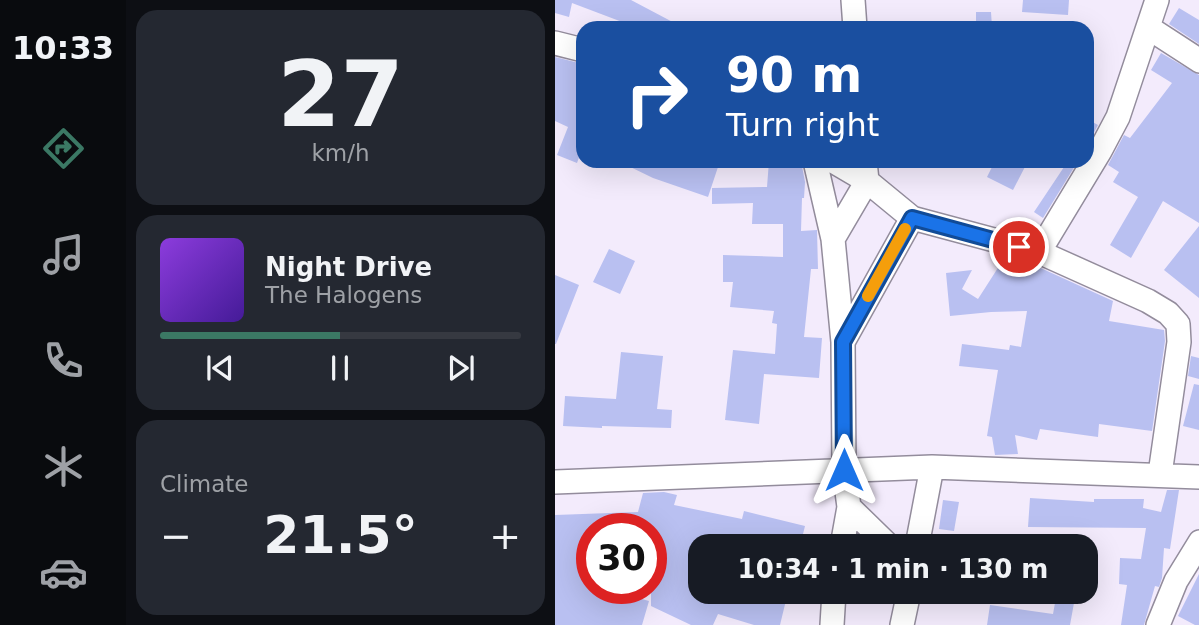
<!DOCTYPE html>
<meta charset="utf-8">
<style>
:root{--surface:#171b24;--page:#242831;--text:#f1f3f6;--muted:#9ea1a6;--line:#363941;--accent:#3b7864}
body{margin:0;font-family:"DejaVu Sans",sans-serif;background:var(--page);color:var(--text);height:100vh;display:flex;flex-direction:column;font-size:26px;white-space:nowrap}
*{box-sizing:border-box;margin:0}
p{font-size:23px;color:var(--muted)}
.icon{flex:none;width:38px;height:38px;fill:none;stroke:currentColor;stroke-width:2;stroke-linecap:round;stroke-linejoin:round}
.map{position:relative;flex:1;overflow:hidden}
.drawer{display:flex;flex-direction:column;gap:10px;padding:10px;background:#0d0f14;width:429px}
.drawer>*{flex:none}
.hud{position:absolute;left:21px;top:21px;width:518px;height:147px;border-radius:21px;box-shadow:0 7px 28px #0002;background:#1a4fa0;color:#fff;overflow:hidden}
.speed{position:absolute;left:21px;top:513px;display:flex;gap:14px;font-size:35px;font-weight:700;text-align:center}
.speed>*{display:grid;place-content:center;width:91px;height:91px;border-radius:50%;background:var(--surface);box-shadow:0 7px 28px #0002;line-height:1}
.speed .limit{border:10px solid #d22;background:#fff;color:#111}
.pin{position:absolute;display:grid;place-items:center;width:60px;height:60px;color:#fff;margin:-30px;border:4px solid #fff;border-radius:50%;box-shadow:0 2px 7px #0007}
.me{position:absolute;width:77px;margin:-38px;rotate:0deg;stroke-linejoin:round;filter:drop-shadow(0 0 5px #0008)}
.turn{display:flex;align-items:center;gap:24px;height:147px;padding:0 35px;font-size:32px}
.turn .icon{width:91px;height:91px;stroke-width:2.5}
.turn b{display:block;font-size:49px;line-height:60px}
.big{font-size:52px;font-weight:700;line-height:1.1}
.drawer .widget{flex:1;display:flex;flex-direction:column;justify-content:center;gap:10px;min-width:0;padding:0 24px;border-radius:21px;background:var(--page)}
.drawer .dial{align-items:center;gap:0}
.dial b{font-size:91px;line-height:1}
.song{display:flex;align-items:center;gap:21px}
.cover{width:84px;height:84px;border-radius:10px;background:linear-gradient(135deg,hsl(270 70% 55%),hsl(260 70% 35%))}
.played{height:7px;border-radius:4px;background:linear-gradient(90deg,var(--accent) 50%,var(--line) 50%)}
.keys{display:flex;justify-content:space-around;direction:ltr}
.heat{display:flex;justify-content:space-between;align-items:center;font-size:38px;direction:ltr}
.trip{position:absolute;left:133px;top:534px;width:410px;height:70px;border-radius:21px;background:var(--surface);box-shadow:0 7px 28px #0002;font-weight:700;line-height:70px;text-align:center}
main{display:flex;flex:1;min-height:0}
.tab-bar{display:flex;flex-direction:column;width:126px;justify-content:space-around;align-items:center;background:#090b0e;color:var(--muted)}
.tab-bar .icon{width:49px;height:49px}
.tab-bar .on{color:var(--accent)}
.tab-bar b{font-size:32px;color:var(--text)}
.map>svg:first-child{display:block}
.building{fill:#b9c0f1}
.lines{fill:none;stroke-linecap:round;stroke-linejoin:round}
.minor-casing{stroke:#938c9c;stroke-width:26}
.minor{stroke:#fff;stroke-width:23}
.route-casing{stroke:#114b97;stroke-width:18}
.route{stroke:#1a73e8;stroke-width:12}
.slow{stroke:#f59e0b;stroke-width:12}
</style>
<main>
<nav class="tab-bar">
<b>10:33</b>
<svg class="icon on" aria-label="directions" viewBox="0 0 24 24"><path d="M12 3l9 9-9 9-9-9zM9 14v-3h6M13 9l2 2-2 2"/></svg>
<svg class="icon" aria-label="music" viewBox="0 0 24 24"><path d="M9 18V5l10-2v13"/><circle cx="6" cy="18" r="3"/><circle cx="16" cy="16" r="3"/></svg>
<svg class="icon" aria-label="phone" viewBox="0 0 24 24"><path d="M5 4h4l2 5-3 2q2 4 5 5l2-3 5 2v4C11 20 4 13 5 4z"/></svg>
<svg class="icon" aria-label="climate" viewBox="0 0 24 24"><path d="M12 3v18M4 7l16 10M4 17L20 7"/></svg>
<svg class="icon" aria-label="car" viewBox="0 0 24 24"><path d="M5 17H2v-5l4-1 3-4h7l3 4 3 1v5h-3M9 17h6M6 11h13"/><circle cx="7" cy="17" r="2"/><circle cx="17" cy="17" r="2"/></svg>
</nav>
<section class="drawer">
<div class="widget dial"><b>27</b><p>km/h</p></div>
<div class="widget">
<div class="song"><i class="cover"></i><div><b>Night Drive</b><p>The Halogens</p></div></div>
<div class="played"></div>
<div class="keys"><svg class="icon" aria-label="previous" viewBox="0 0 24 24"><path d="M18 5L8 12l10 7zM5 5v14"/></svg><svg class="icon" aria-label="pause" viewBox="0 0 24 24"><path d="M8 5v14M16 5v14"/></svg><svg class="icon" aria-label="next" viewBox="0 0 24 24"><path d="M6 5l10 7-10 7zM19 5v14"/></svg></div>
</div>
<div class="widget"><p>Climate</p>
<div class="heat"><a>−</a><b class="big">21.5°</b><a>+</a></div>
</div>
</section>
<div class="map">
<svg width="645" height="625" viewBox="0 0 645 625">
<rect width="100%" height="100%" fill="#f3ebfc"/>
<path class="building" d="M0,0H76L129,28H83L17,3L14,17L0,13Z
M468,0H514L513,15L467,12Z
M624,8L644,20V44L614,24Z
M421,12H436L437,27H421Z
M606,53L644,75V223L608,201L576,258L555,245L583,197L558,182L564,172L553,165L569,135L575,138L617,83L596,70Z
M0,57L28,64V146L22,163L2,155L13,127L0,121Z
M532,119L543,125L532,145Z
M63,161H165L153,197L98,178Z
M214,161H246L250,182L249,198H247L246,231L262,230L263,269H256L249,337L267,338L264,378L209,374L204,424L170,420L178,350L220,354L222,324L217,323L219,311L175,307L178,282H168V255L228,257V224H197L198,203L157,204V188L212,187Z
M440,161H473L458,190L432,177Z
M513,161H523L488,218L479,212Z
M644,226V298L609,270Z
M54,249L80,261L65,294L38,282Z
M448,260L479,265L558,301L554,321L609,330L610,341L597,431L544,424L543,437L485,429L482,440L460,435L463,454L440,455L437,437L432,436L443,370L404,366L407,344L454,350L455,345L466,347L472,311L436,312L395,316L391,273L417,270L407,289L423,299Z
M0,275L24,285L1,344H0Z
M66,352L108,356L102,409L117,410L116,428L47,426V428L8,426L10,396L61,399Z
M636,356L644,358V379L633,376Z
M639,384L644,385V430L628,426Z
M612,490H624L615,549L609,548L607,578L604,587L600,586L589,625H566L572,585L564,584L565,558L586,559L591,528L473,527L475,498L539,502V499H589L588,508L606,512Z
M109,492L122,495L119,505L187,519L189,511L250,526L245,546H145V592H233L225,625H199L163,614L158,625H136L96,606V528H37V588H48L94,601L87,625H0V515L83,512L88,493Z
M388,500L404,502L399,531L384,529Z
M644,574V625H640L623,616Z
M502,592H521L515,625H432L435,605L498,614Z"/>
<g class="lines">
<defs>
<path id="minor" d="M298,0L300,28
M594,28L645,61
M0,43L28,50
M260,161L278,239L288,342L289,469L294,507L287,546
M278,161L312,181L357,218L484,252L593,301L613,313L623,324L624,342L605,474
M278,239L312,181L310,161
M484,252L545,151L563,117L602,0
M288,342L357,218
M0,482L377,467L645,477
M294,507L334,546
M362,546L377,467
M277,625L279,592
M347,625L354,592
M603,625L621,581L645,542"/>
</defs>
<use href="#minor" class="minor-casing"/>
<use href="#minor" class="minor"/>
</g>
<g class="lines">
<defs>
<path id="route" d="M289,470L288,342L357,218L464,247"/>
</defs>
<use href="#route" class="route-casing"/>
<use href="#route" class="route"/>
<path class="slow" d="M313,296L350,229"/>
</g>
</svg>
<div class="speed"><div class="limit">30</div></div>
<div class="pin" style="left:464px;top:247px;background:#d93025"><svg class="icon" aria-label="arrive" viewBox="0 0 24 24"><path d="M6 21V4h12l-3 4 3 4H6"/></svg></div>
<svg class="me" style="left:289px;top:470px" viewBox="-20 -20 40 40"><path d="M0-17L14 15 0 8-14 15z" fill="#1a73e8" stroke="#fff" stroke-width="4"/></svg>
<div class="trip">10:34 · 1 min · 130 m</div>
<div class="hud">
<div class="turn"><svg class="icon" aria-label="right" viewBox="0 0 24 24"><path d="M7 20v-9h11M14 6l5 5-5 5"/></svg><div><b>90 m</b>Turn right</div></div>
</div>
</div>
</main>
